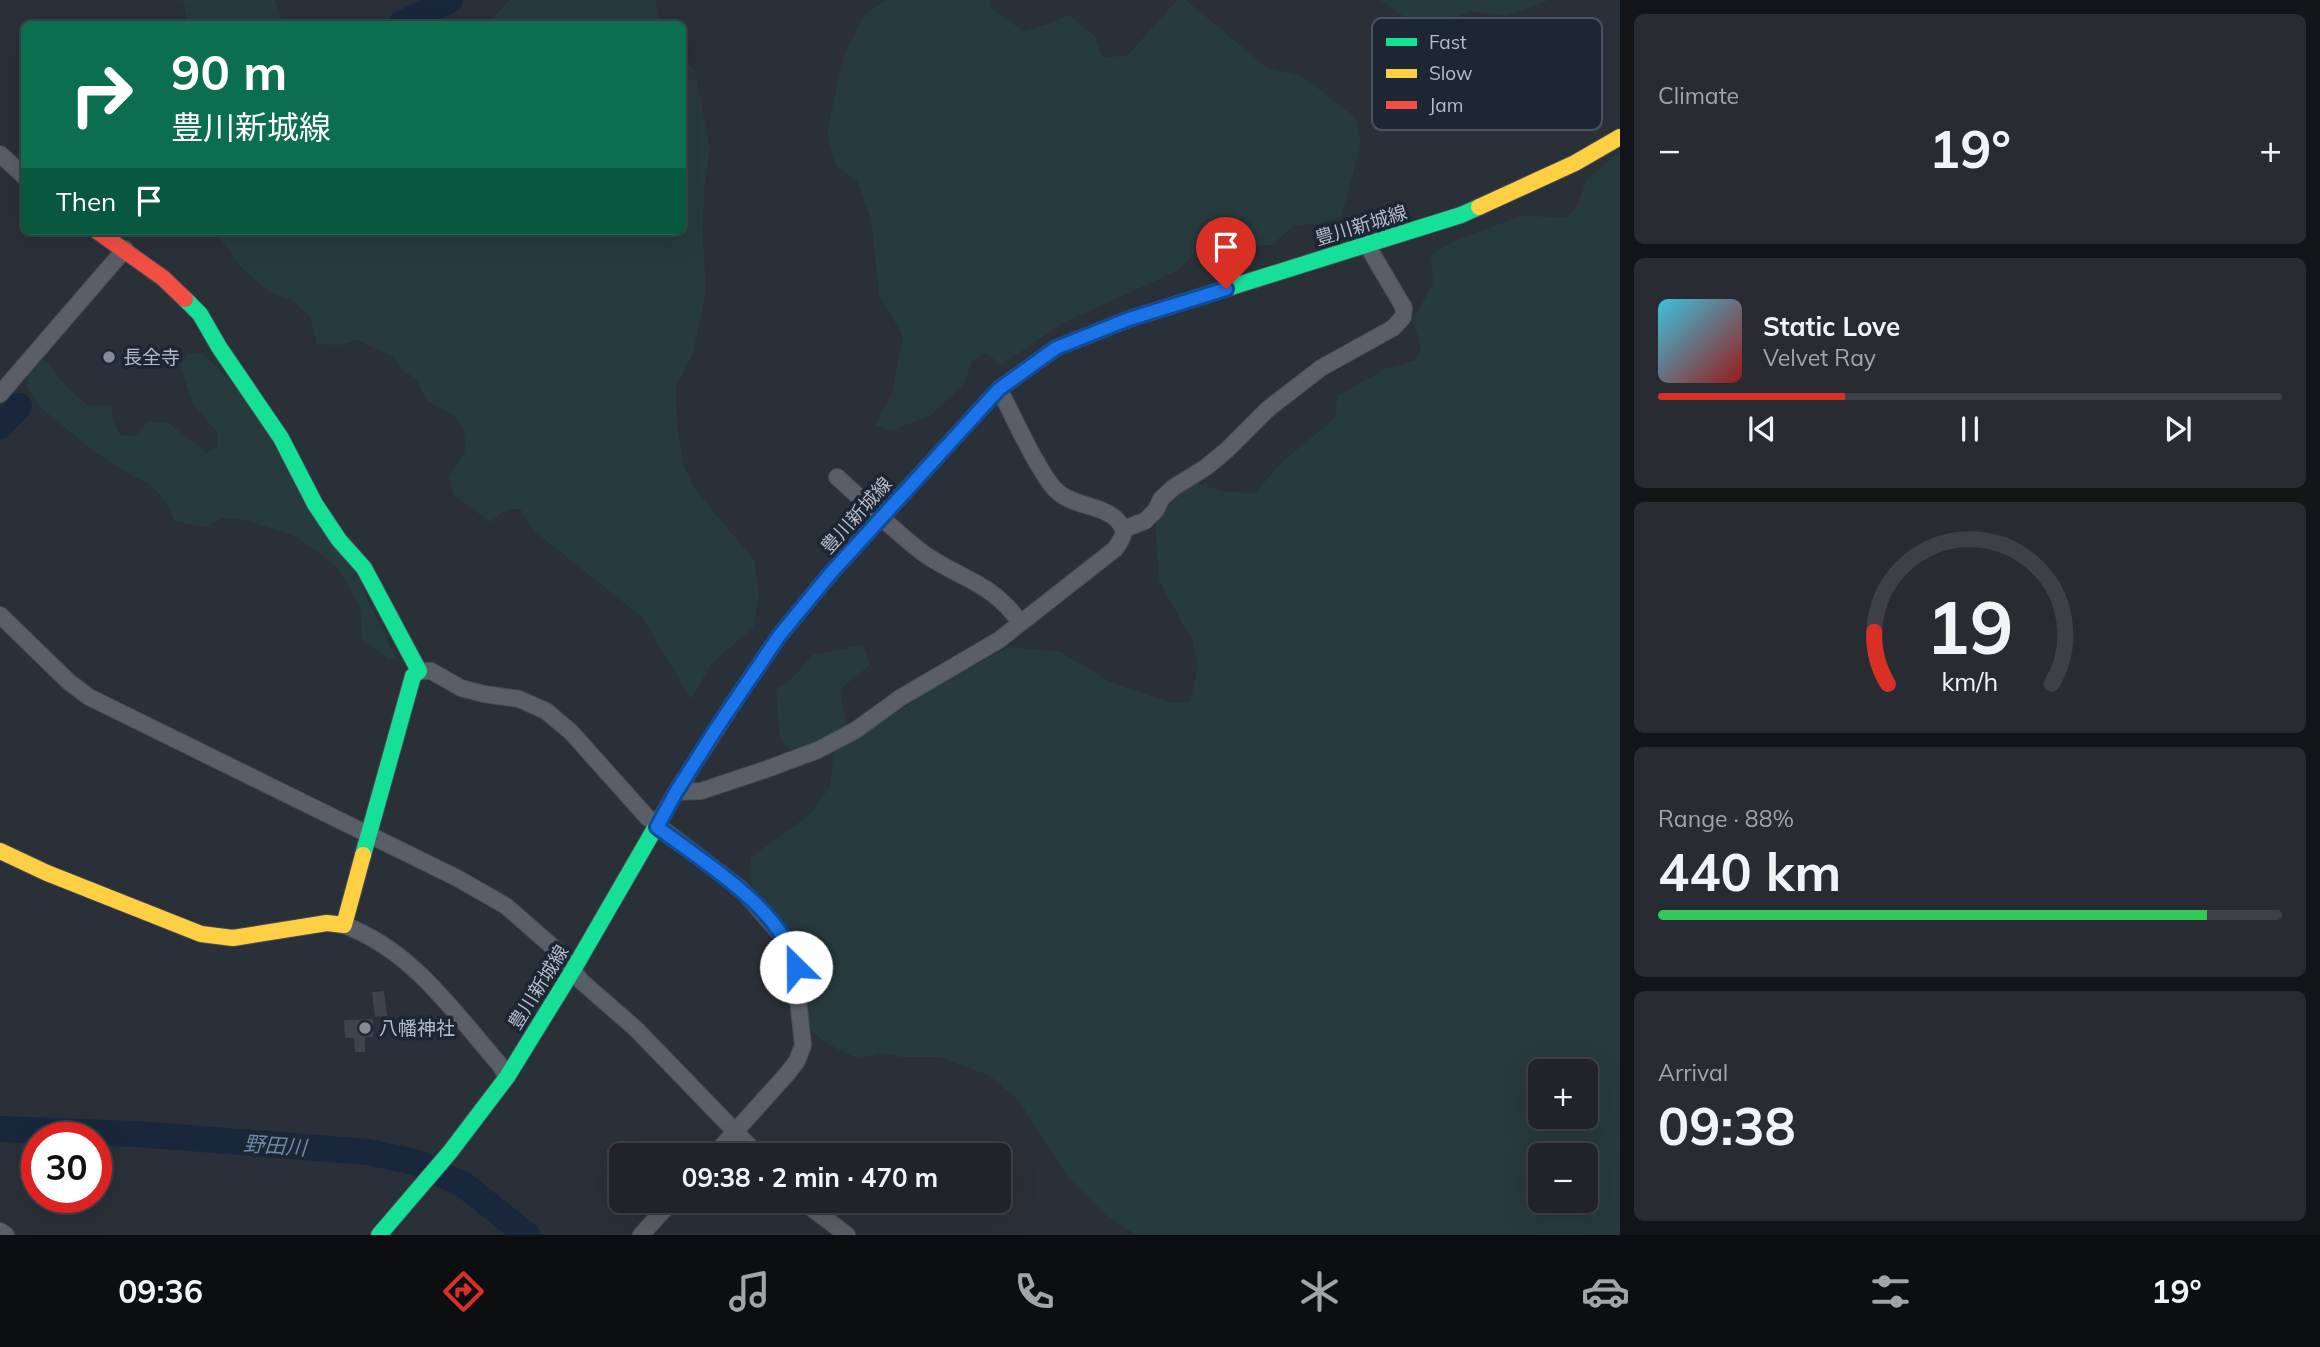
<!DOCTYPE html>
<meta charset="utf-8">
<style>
:root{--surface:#20242a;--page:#282c32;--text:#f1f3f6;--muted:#a2a4a8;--line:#3d4147;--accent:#d93025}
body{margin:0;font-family:Mulish,"Noto Sans JP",sans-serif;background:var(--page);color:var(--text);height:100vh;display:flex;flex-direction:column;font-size:26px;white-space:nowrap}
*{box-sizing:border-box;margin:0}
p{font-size:23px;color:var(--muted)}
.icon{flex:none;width:38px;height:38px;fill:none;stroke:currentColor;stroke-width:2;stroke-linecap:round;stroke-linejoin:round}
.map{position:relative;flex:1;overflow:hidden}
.sheet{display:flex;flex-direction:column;gap:14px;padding:14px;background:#121417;width:700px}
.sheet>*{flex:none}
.banner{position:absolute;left:21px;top:21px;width:665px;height:214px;border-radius:10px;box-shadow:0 7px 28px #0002,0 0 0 2px var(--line);background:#0b6e4f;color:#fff;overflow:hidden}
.controls{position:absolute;left:1528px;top:1059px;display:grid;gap:14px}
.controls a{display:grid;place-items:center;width:70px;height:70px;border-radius:10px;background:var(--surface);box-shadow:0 7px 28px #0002,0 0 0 2px var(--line);font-size:35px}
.speed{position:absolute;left:21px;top:1122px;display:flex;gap:14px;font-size:35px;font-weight:700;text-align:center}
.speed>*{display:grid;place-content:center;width:91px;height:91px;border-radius:50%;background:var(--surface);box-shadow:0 7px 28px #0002,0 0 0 2px var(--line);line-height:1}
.speed .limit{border:10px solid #d22;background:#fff;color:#111}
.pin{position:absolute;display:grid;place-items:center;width:60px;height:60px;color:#fff;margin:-72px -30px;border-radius:50% 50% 50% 0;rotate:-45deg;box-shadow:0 0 7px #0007}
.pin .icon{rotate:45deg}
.me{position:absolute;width:77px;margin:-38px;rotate:337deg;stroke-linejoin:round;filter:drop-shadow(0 0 5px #0008)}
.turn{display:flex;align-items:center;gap:24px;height:147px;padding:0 35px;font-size:32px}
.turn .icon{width:91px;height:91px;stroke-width:2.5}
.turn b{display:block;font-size:49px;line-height:60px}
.then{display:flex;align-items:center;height:66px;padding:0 35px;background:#0003;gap:14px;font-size:26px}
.big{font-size:52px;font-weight:700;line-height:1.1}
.sheet .card{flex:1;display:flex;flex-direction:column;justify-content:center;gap:10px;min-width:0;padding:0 24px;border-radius:10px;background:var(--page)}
.sheet .dial{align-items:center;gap:0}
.dial svg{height:182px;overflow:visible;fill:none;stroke:var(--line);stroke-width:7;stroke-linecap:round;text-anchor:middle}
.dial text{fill:var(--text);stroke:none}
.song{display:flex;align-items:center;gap:21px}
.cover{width:84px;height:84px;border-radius:10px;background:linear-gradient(135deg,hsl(190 70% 55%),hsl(0 70% 35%))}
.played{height:7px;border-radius:4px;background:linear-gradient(90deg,var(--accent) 30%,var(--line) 30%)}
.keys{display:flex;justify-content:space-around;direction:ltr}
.heat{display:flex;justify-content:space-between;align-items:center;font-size:38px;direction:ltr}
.charge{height:10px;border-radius:5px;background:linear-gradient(90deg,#34c759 88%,var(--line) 0)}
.trip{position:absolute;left:609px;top:1143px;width:402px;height:70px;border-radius:10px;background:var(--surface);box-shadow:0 7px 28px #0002,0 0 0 2px var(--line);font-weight:700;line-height:70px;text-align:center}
.dock{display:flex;height:112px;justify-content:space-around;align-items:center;background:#0d0e11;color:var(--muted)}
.dock .icon{width:49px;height:49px}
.dock .active{color:var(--accent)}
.dock b{font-size:32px;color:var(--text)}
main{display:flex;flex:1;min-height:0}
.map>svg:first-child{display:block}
.green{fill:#273a3e;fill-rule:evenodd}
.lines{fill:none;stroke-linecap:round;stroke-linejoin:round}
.river{stroke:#19273c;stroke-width:26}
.building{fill:#3f444c}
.street-casing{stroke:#484c55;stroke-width:18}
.fast-casing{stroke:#484c55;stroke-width:18}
.slow-casing{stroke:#484c55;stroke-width:18}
.jam-casing{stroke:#484c55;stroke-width:18}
.street{stroke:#5a5e66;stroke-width:16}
.fast{stroke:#16e098;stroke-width:16}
.slow{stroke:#ffcf43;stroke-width:16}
.jam{stroke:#f24e42;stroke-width:16}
.slow-bridge-casing{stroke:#484c55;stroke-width:18;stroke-linecap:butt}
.slow-bridge{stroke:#ffcf43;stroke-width:16}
.route-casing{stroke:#114b97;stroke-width:18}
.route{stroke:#1a73e8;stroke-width:12}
.poi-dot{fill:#848b96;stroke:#1d2633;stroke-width:2.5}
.labels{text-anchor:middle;stroke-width:7;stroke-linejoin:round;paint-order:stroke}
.street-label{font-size:19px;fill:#b4bcc9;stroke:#1d2633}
.poi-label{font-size:19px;fill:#b4bcc9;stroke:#1d2633;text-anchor:start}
.water-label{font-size:21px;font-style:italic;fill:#6d86a8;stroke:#1d2633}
.key{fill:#1d2633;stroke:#4a5360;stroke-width:2}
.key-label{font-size:19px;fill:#b4bcc9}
</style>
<main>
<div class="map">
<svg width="1620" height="1235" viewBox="0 0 1620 1235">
<rect width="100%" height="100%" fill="#2a3038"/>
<path class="green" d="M183,0H275L283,24H187Z
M510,0H655L661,24H487Z
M887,0H989L991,8L1023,31L1048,24L1069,15L1095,36L1102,57L1127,56L1177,0H1186L1266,67L1303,77L1355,117L1361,144L1341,217L1318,224L1294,225L1272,245H1231L1204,241L1179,270L1065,322L1001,365L986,353L972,361L964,384L931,415L891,431L875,425L892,393L903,336L879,294L871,218L858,182L836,165L827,133L843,57L864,15Z
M1380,0H1549L1506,16L1470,11L1441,23L1409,20Z
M683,59L695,70L710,149L704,190L703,243L706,291L693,352L676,387L677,425L683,463L694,488L754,560L759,596L753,628L712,663L691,699L642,617L534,531L520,509H508L490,522L454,495L449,477L465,451L464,431L456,417L426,400L417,380L401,369L393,357L357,340L340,345L317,344L310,316L293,301L267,291L237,263L215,231H682Z
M1620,152V1235H1136L1106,1215L1067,1176L1019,1101L990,1076L939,1057H901L880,1053L859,1059C844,1052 824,1044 813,1032C795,1011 810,982 802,959C794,933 752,901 750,878C749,872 750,864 751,857L809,815L830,787L834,750L818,743L789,749L780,739L776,690L793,677L814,654L864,645L870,665L840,689L846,723L872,728L923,694L1009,647L1061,652L1112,683L1169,702H1190L1198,668L1192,640L1159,581L1155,518L1170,494L1191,482L1226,492L1255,493L1283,461L1335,418L1337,396L1385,369L1415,360L1421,349L1413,319L1433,284L1431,254L1459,239L1521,216L1567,217L1577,206L1587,179ZM1540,1071H1586V1116H1540ZM1540,1155H1586V1200H1540Z
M202,353L251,401L357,569L367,598L396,658L388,659L362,639L360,606L337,567L297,537L245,520L223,518L204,527L175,521L166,502L150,484L131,475L96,453L41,408L27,386L28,373L44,359L67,387L87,405L111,406L113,420L120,435L135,436L147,422H167L207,453L218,446V434L192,402L180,366L186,355Z"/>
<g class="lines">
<path class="river" d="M401,24L450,0
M0,426L19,406
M0,1129L137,1134L368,1152L415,1162L464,1185L527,1235"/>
</g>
<path class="building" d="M384,991L387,1016L375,1017L372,992Z
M373,1019V1037H365V1052H355L354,1038H345L344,1020Z"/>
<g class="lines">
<defs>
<path id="street" d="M0,154L24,176
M0,394L125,249
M837,477C865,502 893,530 923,553C961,580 989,580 1020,622
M1124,529L1145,521L1156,510L1161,499L1174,487L1205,468L1227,450L1268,409L1321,368L1393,328L1403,317L1404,308L1367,245
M0,615L69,682L89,697L457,878L506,906L562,955L581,981L636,1029L758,1155
M419,671H431L461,688L484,694L519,699L546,711L571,732L647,817L741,889L785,939L793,954L803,1045L797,1061L787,1074L714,1155
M676,792L701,791L767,769L818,750L856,730L900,698L999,640L1115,549C1122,539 1128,532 1118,521C1104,505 1076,507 1059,493C1041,479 1012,413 999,389
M344,925C413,951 453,1011 500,1065L507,1077
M801,1200L847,1235
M0,1231L6,1235
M641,1235L673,1200"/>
<path id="fast" d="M185,299L200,314L219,347L281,438L315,504L339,540L364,568L419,671L413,676L363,855
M908,488L999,389L1056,348L1129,319L1461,215L1479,207
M379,1235L450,1152L507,1077L573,970L676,792L736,699"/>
<path id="slow" d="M1479,207L1575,163L1620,137
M736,699L779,636L830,574
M0,851L47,873L201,934L233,938L327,923L344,925L363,855"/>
<path id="jam" d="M97,231L163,278L185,299"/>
</defs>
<use href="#street" class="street-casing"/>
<use href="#fast" class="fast-casing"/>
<use href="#slow" class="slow-casing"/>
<use href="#jam" class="jam-casing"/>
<use href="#street" class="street"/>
<use href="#fast" class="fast"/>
<use href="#slow" class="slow"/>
<use href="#jam" class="jam"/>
<defs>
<path id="slow-bridge" d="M830,574L908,488"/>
</defs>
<use href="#slow-bridge" class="slow-bridge-casing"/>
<use href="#slow-bridge" class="slow-bridge"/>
</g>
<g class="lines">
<defs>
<path id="route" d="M796,967C782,908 703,862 657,827L676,792L716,729L779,636L830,574L999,389L1056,348L1129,319L1226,289"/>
</defs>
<use href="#route" class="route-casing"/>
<use href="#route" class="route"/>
</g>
<g class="poi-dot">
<circle cx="109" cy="357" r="7"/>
<circle cx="365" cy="1028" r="7"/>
</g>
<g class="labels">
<g class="street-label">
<text transform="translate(1361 225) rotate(-17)" y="7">豊川新城線</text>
<text transform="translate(856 515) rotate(-48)" y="7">豊川新城線</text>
<text transform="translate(538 987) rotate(-58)" y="7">豊川新城線</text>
</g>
<g class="poi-label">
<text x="123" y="364">長全寺</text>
<text x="379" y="1035">八幡神社</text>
</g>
<g class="water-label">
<text transform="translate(275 1146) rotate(4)" y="7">野田川</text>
</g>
</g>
<rect x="1372" y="18" width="230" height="112" rx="10" class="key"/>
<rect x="1386" y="38" width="31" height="8" fill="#16e098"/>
<rect x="1386" y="69" width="31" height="9" fill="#ffcf43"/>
<rect x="1386" y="101" width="31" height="8" fill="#f24e42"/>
<g class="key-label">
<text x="1429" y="49">Fast</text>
<text x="1429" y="80">Slow</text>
<text x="1429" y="112">Jam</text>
</g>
</svg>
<div class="controls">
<a>+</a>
<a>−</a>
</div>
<div class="speed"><div class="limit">30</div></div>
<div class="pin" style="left:1226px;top:289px;background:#d93025"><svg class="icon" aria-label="arrive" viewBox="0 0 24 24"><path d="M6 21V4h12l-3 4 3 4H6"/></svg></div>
<svg class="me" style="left:796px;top:967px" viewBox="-20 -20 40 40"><circle r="19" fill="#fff"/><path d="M0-13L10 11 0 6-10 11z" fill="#1a73e8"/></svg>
<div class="trip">09:38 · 2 min · 470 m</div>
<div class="banner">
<div class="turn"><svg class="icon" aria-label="right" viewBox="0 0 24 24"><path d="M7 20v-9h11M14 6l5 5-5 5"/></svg><div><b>90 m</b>豊川新城線</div></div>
<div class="then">Then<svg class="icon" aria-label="arrive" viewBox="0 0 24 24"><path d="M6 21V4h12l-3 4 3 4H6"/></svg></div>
</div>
</div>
<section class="sheet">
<div class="card"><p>Climate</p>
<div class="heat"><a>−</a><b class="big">19°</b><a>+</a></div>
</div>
<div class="card">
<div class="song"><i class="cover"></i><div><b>Static Love</b><p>Velvet Ray</p></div></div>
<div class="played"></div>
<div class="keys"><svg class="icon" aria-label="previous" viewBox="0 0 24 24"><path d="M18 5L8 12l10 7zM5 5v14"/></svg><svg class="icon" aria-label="pause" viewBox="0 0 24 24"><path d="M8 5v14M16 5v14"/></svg><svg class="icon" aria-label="next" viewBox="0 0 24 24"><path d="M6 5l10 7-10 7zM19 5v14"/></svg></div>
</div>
<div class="card dial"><svg viewBox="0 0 100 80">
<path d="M14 69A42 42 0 1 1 86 69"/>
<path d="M14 69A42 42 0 0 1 8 46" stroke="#d93025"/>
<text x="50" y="56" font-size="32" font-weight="700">19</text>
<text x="50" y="72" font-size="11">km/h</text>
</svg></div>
<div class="card"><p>Range · 88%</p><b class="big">440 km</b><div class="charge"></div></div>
<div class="card"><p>Arrival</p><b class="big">09:38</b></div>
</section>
</main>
<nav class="dock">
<b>09:36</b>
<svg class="icon active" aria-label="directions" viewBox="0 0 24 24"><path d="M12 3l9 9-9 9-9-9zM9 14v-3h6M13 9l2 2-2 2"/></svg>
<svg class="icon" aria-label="music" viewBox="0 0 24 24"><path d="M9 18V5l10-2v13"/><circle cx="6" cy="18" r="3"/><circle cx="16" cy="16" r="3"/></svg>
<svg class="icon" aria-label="phone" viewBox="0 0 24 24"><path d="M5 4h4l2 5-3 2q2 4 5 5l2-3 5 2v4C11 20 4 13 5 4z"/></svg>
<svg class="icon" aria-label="climate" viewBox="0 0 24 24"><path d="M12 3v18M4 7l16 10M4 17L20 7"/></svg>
<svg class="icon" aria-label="car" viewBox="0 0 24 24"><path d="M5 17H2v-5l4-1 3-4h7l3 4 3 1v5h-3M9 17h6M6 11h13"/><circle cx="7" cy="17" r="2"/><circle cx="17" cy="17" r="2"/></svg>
<svg class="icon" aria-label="filters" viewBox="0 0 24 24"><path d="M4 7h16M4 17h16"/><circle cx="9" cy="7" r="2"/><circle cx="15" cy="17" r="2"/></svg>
<b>19°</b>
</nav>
